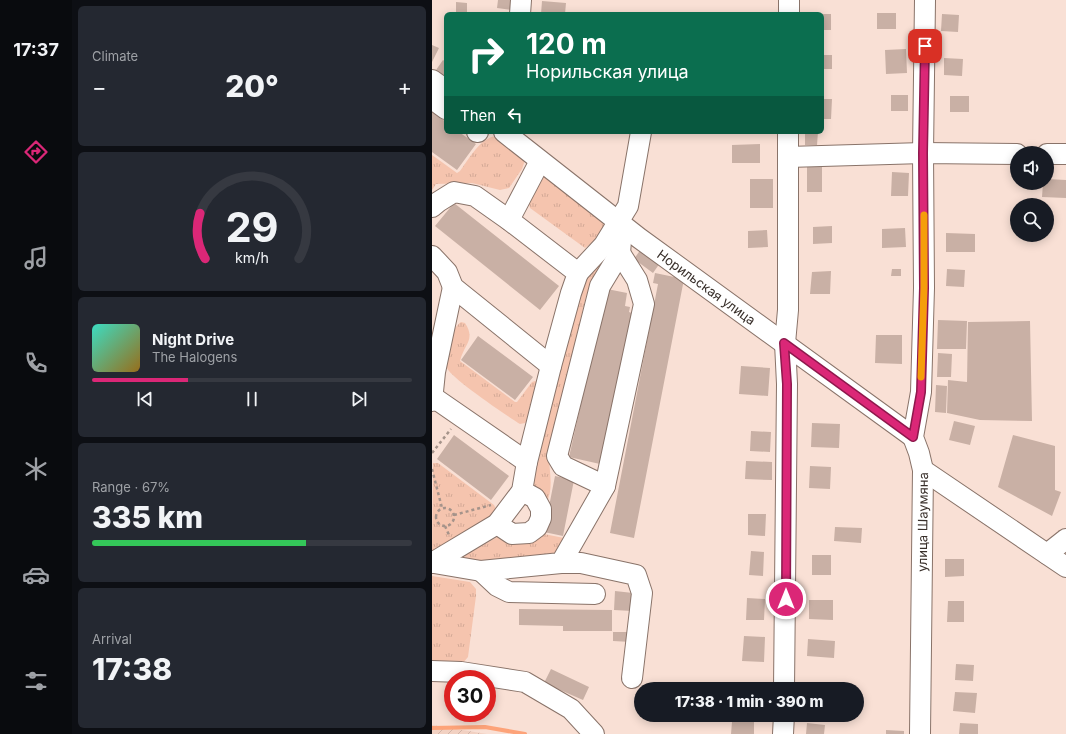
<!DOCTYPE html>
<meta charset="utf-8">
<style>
:root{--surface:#171b24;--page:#242831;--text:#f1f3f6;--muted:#9ea1a6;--line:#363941;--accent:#db2777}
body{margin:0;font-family:Inter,sans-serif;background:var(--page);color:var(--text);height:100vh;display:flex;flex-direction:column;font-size:15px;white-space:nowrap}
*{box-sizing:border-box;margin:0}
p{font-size:13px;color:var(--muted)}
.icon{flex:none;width:22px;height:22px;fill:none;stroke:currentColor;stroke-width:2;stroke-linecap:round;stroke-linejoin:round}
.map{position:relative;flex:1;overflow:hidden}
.sheet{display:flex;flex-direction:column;gap:6px;padding:6px;background:#0d0f14;width:360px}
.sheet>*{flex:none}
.banner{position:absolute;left:12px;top:12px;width:380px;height:122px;border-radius:6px;box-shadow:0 2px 10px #0003;background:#0b6e4f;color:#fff;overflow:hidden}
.tools{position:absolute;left:578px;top:146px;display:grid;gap:8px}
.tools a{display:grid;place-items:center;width:44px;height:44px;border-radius:50%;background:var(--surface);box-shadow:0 2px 10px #0003;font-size:20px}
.speed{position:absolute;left:12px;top:670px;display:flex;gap:8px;font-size:20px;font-weight:700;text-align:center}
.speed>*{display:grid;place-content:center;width:52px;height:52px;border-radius:50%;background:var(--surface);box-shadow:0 2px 10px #0003;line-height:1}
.speed .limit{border:6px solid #d22;background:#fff;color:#111}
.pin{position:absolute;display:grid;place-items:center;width:34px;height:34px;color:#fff;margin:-17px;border-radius:8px;box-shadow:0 2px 6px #0006}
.me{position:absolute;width:44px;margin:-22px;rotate:0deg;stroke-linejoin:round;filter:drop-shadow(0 0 3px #0008)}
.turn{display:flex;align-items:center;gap:14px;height:84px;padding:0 16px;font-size:18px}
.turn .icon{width:52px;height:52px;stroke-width:2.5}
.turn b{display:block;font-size:28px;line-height:34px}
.then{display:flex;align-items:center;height:38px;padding:0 16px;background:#0003;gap:8px;font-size:15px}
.big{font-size:30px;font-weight:800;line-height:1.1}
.sheet .widget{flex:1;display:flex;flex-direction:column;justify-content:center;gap:6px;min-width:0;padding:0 14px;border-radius:6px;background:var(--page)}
.sheet .dial{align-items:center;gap:0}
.dial svg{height:104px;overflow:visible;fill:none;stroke:var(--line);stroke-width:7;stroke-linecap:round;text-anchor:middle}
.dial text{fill:var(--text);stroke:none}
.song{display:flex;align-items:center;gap:12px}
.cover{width:48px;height:48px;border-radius:6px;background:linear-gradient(135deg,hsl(170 70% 55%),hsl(40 70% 35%))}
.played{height:4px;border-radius:2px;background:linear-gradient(90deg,var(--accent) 30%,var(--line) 30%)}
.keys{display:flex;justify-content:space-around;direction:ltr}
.heat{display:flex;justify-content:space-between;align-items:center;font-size:22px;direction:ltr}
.charge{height:6px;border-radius:3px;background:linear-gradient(90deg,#34c759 67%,var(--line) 0)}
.trip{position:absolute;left:202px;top:682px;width:230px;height:40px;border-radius:20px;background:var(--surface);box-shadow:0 2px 10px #0003;font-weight:800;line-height:40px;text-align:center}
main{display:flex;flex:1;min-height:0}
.dock{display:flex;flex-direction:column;width:72px;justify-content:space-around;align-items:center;background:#090b0e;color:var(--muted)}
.dock .icon{width:28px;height:28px}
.dock .active{color:var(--accent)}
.dock b{font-size:18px;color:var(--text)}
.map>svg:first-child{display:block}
.industrial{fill:url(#industrial-furrows)}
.grass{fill:url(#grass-tufts)}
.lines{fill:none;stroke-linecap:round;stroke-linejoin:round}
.stream{stroke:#fda379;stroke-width:4}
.building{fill:#c9b0a5}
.minor-casing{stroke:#897369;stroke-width:22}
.path{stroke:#a5938a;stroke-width:2.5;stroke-dasharray:3 3;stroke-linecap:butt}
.minor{stroke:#fff;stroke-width:20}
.route-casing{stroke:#8e194d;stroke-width:10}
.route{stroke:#db2777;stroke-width:7}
.slow{stroke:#f59e0b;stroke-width:7}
.labels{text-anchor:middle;stroke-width:3;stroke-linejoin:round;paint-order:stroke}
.street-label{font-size:13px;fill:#382f2a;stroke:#fff0e9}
</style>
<main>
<nav class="dock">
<b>17:37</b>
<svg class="icon active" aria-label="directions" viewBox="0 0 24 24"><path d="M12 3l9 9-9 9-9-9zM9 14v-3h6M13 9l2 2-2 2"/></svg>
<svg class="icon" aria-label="music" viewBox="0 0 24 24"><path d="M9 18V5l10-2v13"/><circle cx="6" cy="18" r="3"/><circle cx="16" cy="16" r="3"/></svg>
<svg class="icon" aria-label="phone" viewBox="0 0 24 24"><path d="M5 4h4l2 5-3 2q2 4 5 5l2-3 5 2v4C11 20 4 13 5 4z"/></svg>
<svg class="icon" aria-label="climate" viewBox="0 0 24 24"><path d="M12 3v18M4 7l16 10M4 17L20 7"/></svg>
<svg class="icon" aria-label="car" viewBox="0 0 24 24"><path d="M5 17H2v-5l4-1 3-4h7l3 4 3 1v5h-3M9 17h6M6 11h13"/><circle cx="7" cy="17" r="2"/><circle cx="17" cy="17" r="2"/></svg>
<svg class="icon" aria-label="filters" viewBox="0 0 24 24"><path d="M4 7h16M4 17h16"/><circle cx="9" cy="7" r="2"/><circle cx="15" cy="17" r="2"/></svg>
</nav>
<section class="sheet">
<div class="widget"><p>Climate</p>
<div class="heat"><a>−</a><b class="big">20°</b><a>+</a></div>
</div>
<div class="widget dial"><svg viewBox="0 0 100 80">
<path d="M14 69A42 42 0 1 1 86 69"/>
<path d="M14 69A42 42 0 0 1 10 34" stroke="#db2777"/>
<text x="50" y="56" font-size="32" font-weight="700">29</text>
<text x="50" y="72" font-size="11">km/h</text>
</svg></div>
<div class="widget">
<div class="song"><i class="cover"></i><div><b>Night Drive</b><p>The Halogens</p></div></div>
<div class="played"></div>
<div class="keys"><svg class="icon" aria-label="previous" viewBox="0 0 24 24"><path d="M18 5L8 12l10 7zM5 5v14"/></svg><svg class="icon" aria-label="pause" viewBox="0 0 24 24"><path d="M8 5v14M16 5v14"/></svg><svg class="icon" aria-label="next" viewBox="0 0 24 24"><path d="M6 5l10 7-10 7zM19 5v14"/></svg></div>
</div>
<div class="widget"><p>Range · 67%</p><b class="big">335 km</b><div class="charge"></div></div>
<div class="widget"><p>Arrival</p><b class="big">17:38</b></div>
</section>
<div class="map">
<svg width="634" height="734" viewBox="0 0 634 734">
<defs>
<pattern id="industrial-furrows" width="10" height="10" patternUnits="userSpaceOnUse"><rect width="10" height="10" fill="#f2d1c2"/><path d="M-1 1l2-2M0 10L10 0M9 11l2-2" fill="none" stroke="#d0b4a7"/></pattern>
<pattern id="grass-tufts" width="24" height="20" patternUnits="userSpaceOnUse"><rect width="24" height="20" fill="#f5c4ae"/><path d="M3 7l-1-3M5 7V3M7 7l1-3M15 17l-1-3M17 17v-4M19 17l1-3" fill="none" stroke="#d3a996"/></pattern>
</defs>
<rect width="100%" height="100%" fill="#f9e0d5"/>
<path class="industrial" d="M0,725L55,734H0Z"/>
<path class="grass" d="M64,136L93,160L90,169L77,188L68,190L40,183L4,184L0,190V155L25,173L28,171C37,159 48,138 64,136Z
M110,174L173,219C173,230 162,242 153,248L98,208L96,201Z
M183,240L154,296L126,414C122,426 118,438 117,451C116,468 123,487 114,504L101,485L128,366L152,282Z
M29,322L33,323C44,340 32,344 28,361L83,402H85L100,382L103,381L105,383L96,419L93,423L88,424C75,416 19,378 15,368C13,362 17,350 19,344C20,335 21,328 29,322Z
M1,463H6L62,505L64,509C49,530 23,540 0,552Z
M112,534L132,538L124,554L50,564L31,558L34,555L67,536L101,538Z
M0,576L38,582L44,589V596L36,657L30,664L0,663Z"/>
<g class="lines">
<path class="stream" d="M0,728L53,727L93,734"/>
</g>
<path class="building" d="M66,0H81L80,10L65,8Z
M110,1L134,3L133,14H109Z
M24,2L35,3V13L24,12Z
M445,13H464V29H445Z
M390,14H399V30H390Z
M510,14L527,15L526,32L509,31Z
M0,45L7,48L0,62Z
M474,49L475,73L454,74L453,50Z
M390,55H400V69H390Z
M512,58L531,59L530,76L512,75Z
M11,60L14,62V77L4,70Z
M459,95H476V111H459Z
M518,96H537V112H518Z
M390,99H400L399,119H390Z
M0,112L14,122V132H27L44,144L25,170L0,152Z
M373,132H386L385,145H373Z
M328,144V163H300V145Z
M375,167H390V192H375Z
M460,172L477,173L476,196H459Z
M318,179H341V208H318Z
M615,179L634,180V198L610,197L611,183H615Z
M22,203L127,286L108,310L3,226Z
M400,226V243L381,244V227Z
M473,228L474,247L450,248V229Z
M335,230L336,247L316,248V231Z
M514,233L543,234V252H514Z
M209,249L228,263L221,273L202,259Z
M460,269H469V276H459Z
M515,269L533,270L532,287L514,286Z
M399,271L398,294H378L380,272Z
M223,273L252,279L202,538L178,533L226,284L221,283Z
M175,289L195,293L193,306L198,307L197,312L202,314L168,464L137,457Z
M506,320L535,321L534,349H505Z
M598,321L600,421L548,420L515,413L516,380L535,382L536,322Z
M444,335H470V364L443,363Z
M46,336L101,377L83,400L29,360Z
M506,353L520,354L519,377H505Z
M309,366L338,368L336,396L307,394Z
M504,385L515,386L514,413L503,412Z
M522,421L543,426L538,445L517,440Z
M380,423L408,424L407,448L379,447Z
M319,431L339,432L338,452L318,451Z
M22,435L77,476L59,500L5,459Z
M581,435L623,446V490L629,492L620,516L566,487Z
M314,461L340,462V480L313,479Z
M378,466L399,467L398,489L377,488Z
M123,476L142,480L131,536L112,532Z
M316,514H334L333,536L316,535Z
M403,527L430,528L429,543L402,541Z
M319,551L332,552L331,576L317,575Z
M380,555H399V575H380Z
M513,559H532V576L513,577Z
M183,591L201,593L200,611L182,610Z
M315,598L333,599L332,620H314Z
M377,600H401V620L377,619Z
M516,601H532V622H515Z
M87,609L180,610V631H131V626L87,625Z
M181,632H199V642L181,641Z
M312,636L333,637L332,662L310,661Z
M376,639L403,641L402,658L375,656Z
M524,664L542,665L541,681L523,680Z
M119,669L157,687L151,700L112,683Z
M523,692L545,693L543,713L521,711Z
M300,722H322V734H299Z
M375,723L393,725L392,734H374Z
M528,723L546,724V734H527Z
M454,730L472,731V734H454Z"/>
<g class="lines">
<defs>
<g id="minor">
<path d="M88,14L89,0"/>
<path d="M357,14V0"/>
<path d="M0,80L14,90"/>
<path d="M0,99L14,109"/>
<path d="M45,132H46"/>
<path id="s1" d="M72,132L207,238L481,437"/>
<path d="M615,154H634"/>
<path d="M356,157L491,153L585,154"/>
<path d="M0,207L6,202L22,192L43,196L77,220L146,273L139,293L119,366L95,462L90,491L65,524L0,563"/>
<path d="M77,220L108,161"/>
<path d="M0,256L15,272L21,287L119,366"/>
<path d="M146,273L172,245L196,206L209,132"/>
<path d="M1,397L95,462"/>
<path d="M0,401L3,372L21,287"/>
<path d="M491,470L634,567"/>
<path d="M173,486L131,466L125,456L168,286L188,253L189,241"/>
<path d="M65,524L80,534L97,533L105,527L109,518V509L103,498L90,491"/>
<path d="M615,554L634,539"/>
<path d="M2,563L49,571L129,563L173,486L212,304L205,280L188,253"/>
<path d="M129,563H149L204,575L210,593L200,678"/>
<path d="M49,571L65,586L77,592L163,594"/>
<path d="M0,671L29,672L93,682L139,709L162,734"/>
<path d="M352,689L355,384L353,343L356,310V132"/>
<path d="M351,734L352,715"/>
<path id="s2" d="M488,734L491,470L487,453L481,437L489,392L492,288L491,153L493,0"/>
</g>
</defs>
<use href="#minor" class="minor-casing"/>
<path class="path" d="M0,453L19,429
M0,469L10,508
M4 517a9 9 0 1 1 18 0a9 9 0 1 1-18 0Z
M22,515L59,505
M13,526L17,535"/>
<use href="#minor" class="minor"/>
</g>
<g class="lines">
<defs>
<path id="route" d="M354,599L355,384L352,343L481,437L489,392L492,288L491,153L493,46"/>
</defs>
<use href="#route" class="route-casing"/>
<use href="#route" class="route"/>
<path class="slow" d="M489,377L492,288V215"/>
</g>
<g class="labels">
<g class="street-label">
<text dy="5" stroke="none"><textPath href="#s1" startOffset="255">Норильская улица</textPath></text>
<text dy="5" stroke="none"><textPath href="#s2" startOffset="212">улица Шаумяна</textPath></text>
</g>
</g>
</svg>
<div class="tools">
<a><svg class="icon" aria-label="sound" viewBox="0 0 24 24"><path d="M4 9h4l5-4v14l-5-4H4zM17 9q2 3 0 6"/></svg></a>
<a><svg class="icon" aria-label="search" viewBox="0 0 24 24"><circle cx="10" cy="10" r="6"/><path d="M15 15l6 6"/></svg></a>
</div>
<div class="speed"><div class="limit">30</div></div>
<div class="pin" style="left:493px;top:46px;background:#d93025"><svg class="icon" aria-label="arrive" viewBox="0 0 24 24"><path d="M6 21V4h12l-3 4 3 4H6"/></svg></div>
<svg class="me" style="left:354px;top:599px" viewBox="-20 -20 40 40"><circle r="17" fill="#db2777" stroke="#fff" stroke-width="3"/><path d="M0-11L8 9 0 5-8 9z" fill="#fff"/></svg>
<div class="trip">17:38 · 1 min · 390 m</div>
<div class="banner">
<div class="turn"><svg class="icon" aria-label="right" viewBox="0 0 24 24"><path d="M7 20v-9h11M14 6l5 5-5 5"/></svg><div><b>120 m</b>Норильская улица</div></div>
<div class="then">Then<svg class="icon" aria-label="left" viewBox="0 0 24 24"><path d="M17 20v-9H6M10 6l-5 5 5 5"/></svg></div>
</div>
</div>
</main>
